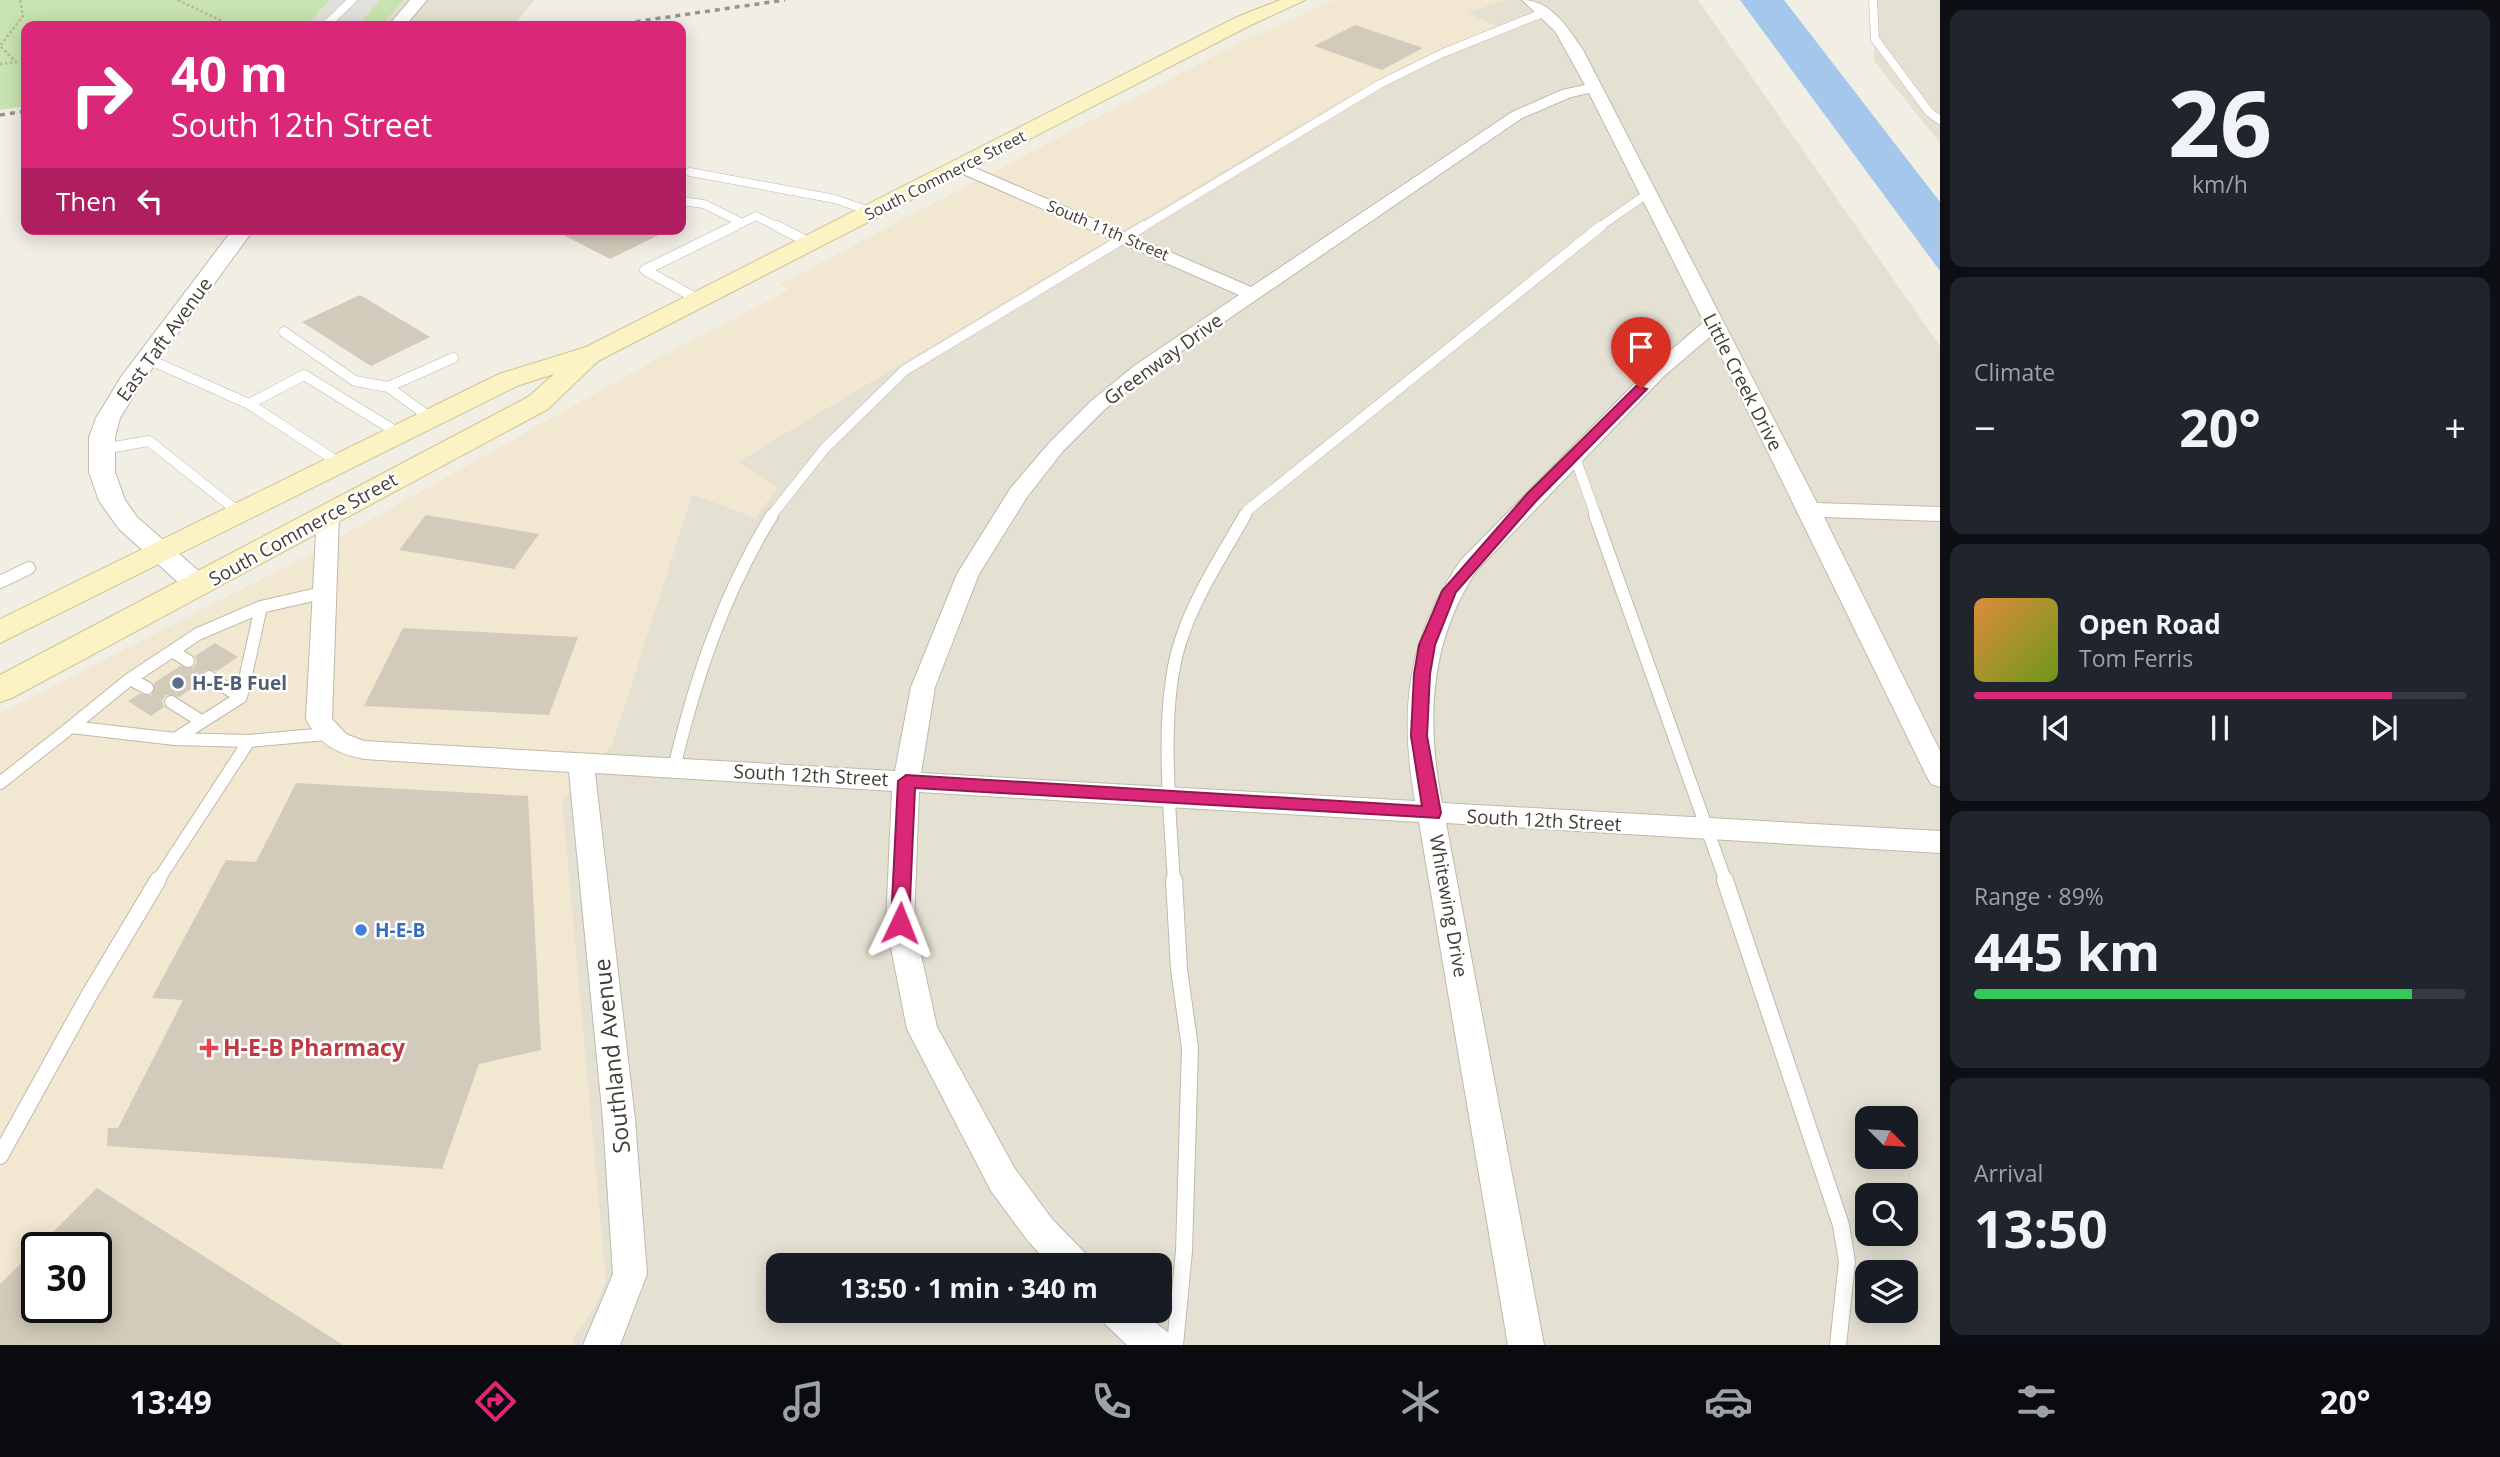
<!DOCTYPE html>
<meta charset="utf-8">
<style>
:root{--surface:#171b24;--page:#20242c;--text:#f1f3f6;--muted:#9ea1a6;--line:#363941;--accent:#db2777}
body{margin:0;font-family:"Open Sans",sans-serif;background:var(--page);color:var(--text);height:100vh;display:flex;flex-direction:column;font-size:26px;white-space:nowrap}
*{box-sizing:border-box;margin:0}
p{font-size:23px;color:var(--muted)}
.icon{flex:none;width:38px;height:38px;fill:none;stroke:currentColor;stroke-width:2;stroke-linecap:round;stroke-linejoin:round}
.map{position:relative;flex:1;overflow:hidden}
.side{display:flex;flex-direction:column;gap:10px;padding:10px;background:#0d0f14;width:560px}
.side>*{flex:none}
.hud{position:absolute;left:21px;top:21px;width:665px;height:214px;border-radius:14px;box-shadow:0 4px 18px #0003;background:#db2777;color:#fff;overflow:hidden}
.needle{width:46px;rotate:114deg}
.controls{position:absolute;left:1855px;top:1106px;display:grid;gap:14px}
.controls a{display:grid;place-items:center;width:63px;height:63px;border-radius:14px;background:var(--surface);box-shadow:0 4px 18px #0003;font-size:35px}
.speed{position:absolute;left:21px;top:1232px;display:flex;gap:14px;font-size:35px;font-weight:700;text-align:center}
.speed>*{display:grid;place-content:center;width:91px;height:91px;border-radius:50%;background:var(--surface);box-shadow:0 4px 18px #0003;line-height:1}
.speed .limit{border:4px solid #111;border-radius:10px;background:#fff;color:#111}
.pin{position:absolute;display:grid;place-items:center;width:60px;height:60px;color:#fff;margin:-72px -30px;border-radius:50% 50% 50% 0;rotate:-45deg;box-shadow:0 0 7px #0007}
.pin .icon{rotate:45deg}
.me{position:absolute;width:77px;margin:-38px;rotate:2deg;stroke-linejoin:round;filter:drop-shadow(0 0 5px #0008)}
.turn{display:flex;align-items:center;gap:24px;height:147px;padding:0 35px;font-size:32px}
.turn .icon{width:91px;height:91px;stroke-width:2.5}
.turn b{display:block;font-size:49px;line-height:60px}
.then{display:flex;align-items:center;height:66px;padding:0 35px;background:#0003;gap:14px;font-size:26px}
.big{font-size:52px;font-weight:700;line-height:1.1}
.side .tile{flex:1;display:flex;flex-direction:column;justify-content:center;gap:10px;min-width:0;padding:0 24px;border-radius:14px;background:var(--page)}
.side .dial{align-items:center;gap:0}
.dial b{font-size:91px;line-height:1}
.song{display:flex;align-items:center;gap:21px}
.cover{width:84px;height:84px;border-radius:10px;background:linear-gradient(135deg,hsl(30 70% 55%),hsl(80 70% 35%))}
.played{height:7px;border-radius:4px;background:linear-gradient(90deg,var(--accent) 85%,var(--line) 85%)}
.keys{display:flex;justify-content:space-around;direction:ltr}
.heat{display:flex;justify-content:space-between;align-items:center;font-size:38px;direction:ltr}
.charge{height:10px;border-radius:5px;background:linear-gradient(90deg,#34c759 89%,var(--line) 0)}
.trip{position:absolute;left:766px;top:1253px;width:406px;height:70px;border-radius:14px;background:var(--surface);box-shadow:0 4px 18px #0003;font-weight:700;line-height:70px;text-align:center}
.tab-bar{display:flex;height:112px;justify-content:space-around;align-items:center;background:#090b0e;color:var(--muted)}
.tab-bar .icon{width:49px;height:49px}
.tab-bar .selected{color:var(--accent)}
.tab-bar b{font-size:32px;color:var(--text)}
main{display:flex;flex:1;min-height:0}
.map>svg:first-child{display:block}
.residential{fill:#e4e1d3;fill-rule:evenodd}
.commercial{fill:#f2e7d0;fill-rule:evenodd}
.green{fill:#c7e3af}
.parking{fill:#e2e0dc}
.water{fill:#a4c7eb}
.building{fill:#d2cbbb}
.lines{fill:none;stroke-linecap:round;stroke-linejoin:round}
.service-far3-casing{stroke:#bfb9ab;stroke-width:9}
.service-far2-casing{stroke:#bfb9ab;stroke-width:11}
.service-far1-casing{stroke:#bfb9ab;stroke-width:14}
.service-casing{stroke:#bfb9ab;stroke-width:18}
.minor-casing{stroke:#bfb9ab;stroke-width:2}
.tertiary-casing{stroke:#bfb9ab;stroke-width:2}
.secondary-casing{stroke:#cec497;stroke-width:2}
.path{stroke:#bcb39a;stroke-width:2.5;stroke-dasharray:2.5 2.5;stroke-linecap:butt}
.service-far3{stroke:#fff;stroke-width:8}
.service-far2{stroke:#fff;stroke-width:10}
.service-far1{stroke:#fff;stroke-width:12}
.service{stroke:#fff;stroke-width:16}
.minor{fill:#fff;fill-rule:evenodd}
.tertiary{fill:#fff;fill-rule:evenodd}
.secondary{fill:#fbf3c4;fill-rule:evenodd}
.rail{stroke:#949494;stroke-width:3.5;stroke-dasharray:5 5;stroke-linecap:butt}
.route{fill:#db2777;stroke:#8e194d;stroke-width:2}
.service-dot{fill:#5c6f8a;stroke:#fff;stroke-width:2.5}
.shop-dot{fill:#3f7fe0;stroke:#fff;stroke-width:2.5}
.health-dot{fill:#e0444e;stroke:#fff;stroke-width:2.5}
.labels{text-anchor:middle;stroke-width:5;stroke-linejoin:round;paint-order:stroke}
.far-street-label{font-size:16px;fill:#433e35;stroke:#fff}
.street-label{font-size:19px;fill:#433e35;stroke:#fff}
.service-label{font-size:19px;font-weight:bold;fill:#4e5e75;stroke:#fff;text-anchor:start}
.shop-label{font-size:19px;font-weight:bold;fill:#366cbe;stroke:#fff;text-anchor:start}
.near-health-label{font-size:23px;font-weight:bold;fill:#be3a42;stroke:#fff;text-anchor:start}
.near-street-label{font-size:23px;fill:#433e35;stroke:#fff}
</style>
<main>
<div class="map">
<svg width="1940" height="1345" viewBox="0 0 1940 1345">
<rect width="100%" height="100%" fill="#f1eee4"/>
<path class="residential" d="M404,0H534L516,23L381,26Z
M1505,0H1698L1940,346V1345H575L572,1341L596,1305L562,799L612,745L692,494L737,462L1348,96L1497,26L1466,13ZM1867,1118H1906V1157H1867ZM1867,1195H1906V1234H1867ZM779,1265H1160V1311H779ZM1867,1272H1906V1311H1867Z
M1873,0H1940V143L1874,61Z"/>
<path class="commercial" d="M1334,0H1505L1467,13L1498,27L1348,96L738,462L778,487L755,518L692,494L612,745L562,799L606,1280L596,1305L572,1341L575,1345H0V713L299,560L662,356L789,290L780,284L1239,43ZM37,1248H96V1307H37Z"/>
<path class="green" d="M0,0H404L381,26H26V106L0,110Z"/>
<path class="parking" d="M329,0H380L358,26H306Z"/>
<path class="water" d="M1740,0H1784L1940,202V271Z"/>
<path class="building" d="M1355,25L1423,48L1382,70L1314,46Z
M552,229H671L610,259Z
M360,295L430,337L371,366L302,322Z
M426,515L539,534L514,569L399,550Z
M403,628L578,637L549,715L364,706Z
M215,643L238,657L217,671L204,670L202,682L179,697L166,695L162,701L164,707L151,716L128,701L139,694L152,695L154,683L180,666L193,668L197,662L195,656Z
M296,783L528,796L541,1050L479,1064L442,1169L107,1146L108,1128H118L183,1000L152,998L226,860L256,862Z
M97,1188L343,1345H0V1284L37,1248V1307H96V1248H37Z"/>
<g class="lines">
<defs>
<path id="service-far3" d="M1873,0L1875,39L1929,112L1940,120
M325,26L352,0
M690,172L835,199L872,212
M681,201L704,204L742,223
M731,228L756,216L780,228
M1141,228L1380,84L1443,53L1545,12
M1598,228L1647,194"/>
<path id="service-far2" d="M777,226L810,243
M697,299L645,270L735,226
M284,332L355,381L388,387L431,418
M148,359L249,404
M388,387L453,358
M102,449L149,441L241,514
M1574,455L1596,516
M341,464L249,404L304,375L400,434
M771,516L825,448L905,370L1144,226
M1244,516L1248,510L1601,226"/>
<path id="service-far1" d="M1595,515L1726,882
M0,582L29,568
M261,607L326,592
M172,651L188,661
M209,677L241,697
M130,679L147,688
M171,702L201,721
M71,727L130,679L198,634L261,607L241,697L175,739
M674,768C695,679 724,593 772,515
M0,783L71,727L175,739L249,741L326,734
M157,882L249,741
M1174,882C1170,814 1159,707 1180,643C1194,597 1222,556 1245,515"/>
<path id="service" d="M1174,880L1179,969L1190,1048L1184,1251L1175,1345
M1725,880L1841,1225L1847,1262L1838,1345
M0,1156L88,997L158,880"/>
<path id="minor" d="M1522,0C1551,0 1568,28 1583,50L1817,503L1940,507V521L1824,517L1940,751V787L1931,784L1927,777L1711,336L1664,376L1477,570C1429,642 1426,720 1442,803L1940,831V853L1446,823L1544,1345H1508L1419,822L919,792L914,923L937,1027L1015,1169L1052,1219L1085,1253L1090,1265H1050L1028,1241L991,1191L907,1029L886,923L892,791L595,773L635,1120L647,1274L620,1345H583L613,1274L603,1120L569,772L364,759C336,753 320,745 306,719L317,515L320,510L328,508L339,515L332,719L346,734L364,741L895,771L911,687L957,574L1010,489L1049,443L1090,402L1134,366L1239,295L954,170V164H966L1251,287L1512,112L1562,90L1585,85L1555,31ZM1589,93L1704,322L1650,368L1461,560C1407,638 1399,709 1415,801L921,773L935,687L979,574L1027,497L1063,451L1104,410L1148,374L1522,118L1571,97Z
M1099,1311H1140L1169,1333L1175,1345H1127L1104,1323Z"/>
<path id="tertiary" d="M410,0H427L405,26H388Z
M233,229H254L141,384L120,418L115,437V472L125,500L137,517L209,580L213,586L209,592L199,595L189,592L119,529L99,501L89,472V437L96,418L121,377Z"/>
<path id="secondary" d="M1280,0H1305L1251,25L598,361L548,409L12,698L0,702V675L528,397L554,374L517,386L0,643V619L499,374L586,347L1237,17Z"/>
</defs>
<use href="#service-far3" class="service-far3-casing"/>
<use href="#service-far2" class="service-far2-casing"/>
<use href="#service-far1" class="service-far1-casing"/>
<use href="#service" class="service-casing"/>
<use href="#minor" class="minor-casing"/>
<use href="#tertiary" class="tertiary-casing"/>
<use href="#secondary" class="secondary-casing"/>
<path class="path" d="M178,0L232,26
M0,64L16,62L0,46L23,16L20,0"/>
<use href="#service-far3" class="service-far3"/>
<use href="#service-far2" class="service-far2"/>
<use href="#service-far1" class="service-far1"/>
<use href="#service" class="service"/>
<use href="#minor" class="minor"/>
<use href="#tertiary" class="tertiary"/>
<use href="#secondary" class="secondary"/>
<path class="rail" d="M606,26L785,0
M0,115L26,111"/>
</g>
<path class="route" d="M1636,386L1647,389L1537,500L1456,592L1435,645L1430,674L1427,736L1441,813L1439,818L915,788L909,923L900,930L894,928L891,923L898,781L906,775L1422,806L1411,736L1414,674L1419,645L1442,591L1527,494Z"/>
<circle class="service-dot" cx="178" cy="683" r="7"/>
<circle class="shop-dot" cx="361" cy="930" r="7"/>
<path class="health-dot" d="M205.5 1037.5h7v7h7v7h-7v7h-7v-7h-7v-7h7z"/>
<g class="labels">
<g class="far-street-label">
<text transform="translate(945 175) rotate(-27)" y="6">South Commerce Street</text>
<text transform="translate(1108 230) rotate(23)" y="6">South 11th Street</text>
</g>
<g class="street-label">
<text transform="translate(164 339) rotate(-54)" y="7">East Taft Avenue</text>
<text transform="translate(1163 359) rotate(-36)" y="7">Greenway Drive</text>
<text transform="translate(1743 382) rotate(63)" y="7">Little Creek Drive</text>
<text transform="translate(303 529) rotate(-29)" y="7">South Commerce Street</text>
<text transform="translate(811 775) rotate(3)" y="7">South 12th Street</text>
<text transform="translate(1544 820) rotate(3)" y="7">South 12th Street</text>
<text transform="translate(1449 906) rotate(80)" y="7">Whitewing Drive</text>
</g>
<g class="service-label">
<text x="192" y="690">H-E-B Fuel</text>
</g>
<g class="shop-label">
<text x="375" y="937">H-E-B</text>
</g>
<g class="near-health-label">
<text x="223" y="1056">H-E-B Pharmacy</text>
</g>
<g class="near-street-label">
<text transform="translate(612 1056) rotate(-96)" y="8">Southland Avenue</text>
</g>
</g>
</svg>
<div class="controls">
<a><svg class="needle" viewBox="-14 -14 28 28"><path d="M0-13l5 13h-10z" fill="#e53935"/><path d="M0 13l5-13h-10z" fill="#9ea1a6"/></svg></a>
<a><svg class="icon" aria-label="search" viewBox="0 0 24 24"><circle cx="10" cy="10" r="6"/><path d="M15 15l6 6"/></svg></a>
<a><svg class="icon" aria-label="layers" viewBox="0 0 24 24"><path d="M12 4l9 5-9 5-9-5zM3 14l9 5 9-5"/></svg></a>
</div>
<div class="speed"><div class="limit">30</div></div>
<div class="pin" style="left:1641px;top:389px;background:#d93025"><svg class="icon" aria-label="arrive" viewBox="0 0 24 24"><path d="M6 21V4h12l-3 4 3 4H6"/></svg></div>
<svg class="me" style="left:900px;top:923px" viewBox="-20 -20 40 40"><path d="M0-17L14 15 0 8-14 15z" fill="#db2777" stroke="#fff" stroke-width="4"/></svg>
<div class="trip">13:50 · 1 min · 340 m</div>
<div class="hud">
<div class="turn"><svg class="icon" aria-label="right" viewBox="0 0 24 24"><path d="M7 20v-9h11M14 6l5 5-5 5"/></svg><div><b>40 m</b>South 12th Street</div></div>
<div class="then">Then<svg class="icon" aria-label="left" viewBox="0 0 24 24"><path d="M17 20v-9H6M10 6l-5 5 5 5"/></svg></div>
</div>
</div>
<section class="side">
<div class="tile dial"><b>26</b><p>km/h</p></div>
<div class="tile"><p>Climate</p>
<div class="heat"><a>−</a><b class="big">20°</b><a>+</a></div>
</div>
<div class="tile">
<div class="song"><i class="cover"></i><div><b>Open Road</b><p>Tom Ferris</p></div></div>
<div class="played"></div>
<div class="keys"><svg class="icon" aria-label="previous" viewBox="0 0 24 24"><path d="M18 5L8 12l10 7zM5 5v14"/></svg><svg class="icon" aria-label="pause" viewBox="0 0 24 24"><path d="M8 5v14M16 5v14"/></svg><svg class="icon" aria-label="next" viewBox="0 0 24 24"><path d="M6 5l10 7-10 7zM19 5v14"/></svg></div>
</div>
<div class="tile"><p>Range · 89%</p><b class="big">445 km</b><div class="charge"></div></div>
<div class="tile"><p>Arrival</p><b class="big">13:50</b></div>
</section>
</main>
<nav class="tab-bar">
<b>13:49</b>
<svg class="icon selected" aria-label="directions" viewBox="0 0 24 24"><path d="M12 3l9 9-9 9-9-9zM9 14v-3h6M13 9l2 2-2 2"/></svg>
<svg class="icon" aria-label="music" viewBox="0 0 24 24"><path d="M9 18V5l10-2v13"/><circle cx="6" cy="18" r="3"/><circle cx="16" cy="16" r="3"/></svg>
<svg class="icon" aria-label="phone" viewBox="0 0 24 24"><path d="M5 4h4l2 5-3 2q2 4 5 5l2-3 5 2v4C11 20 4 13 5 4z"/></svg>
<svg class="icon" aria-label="climate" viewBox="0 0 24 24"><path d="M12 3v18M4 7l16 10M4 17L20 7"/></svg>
<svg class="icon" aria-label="car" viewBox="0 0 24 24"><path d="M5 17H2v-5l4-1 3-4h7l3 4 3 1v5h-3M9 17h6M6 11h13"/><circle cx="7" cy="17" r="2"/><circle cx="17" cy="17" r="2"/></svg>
<svg class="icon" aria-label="filters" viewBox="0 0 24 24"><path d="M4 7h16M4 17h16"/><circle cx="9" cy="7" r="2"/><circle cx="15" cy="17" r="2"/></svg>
<b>20°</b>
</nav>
